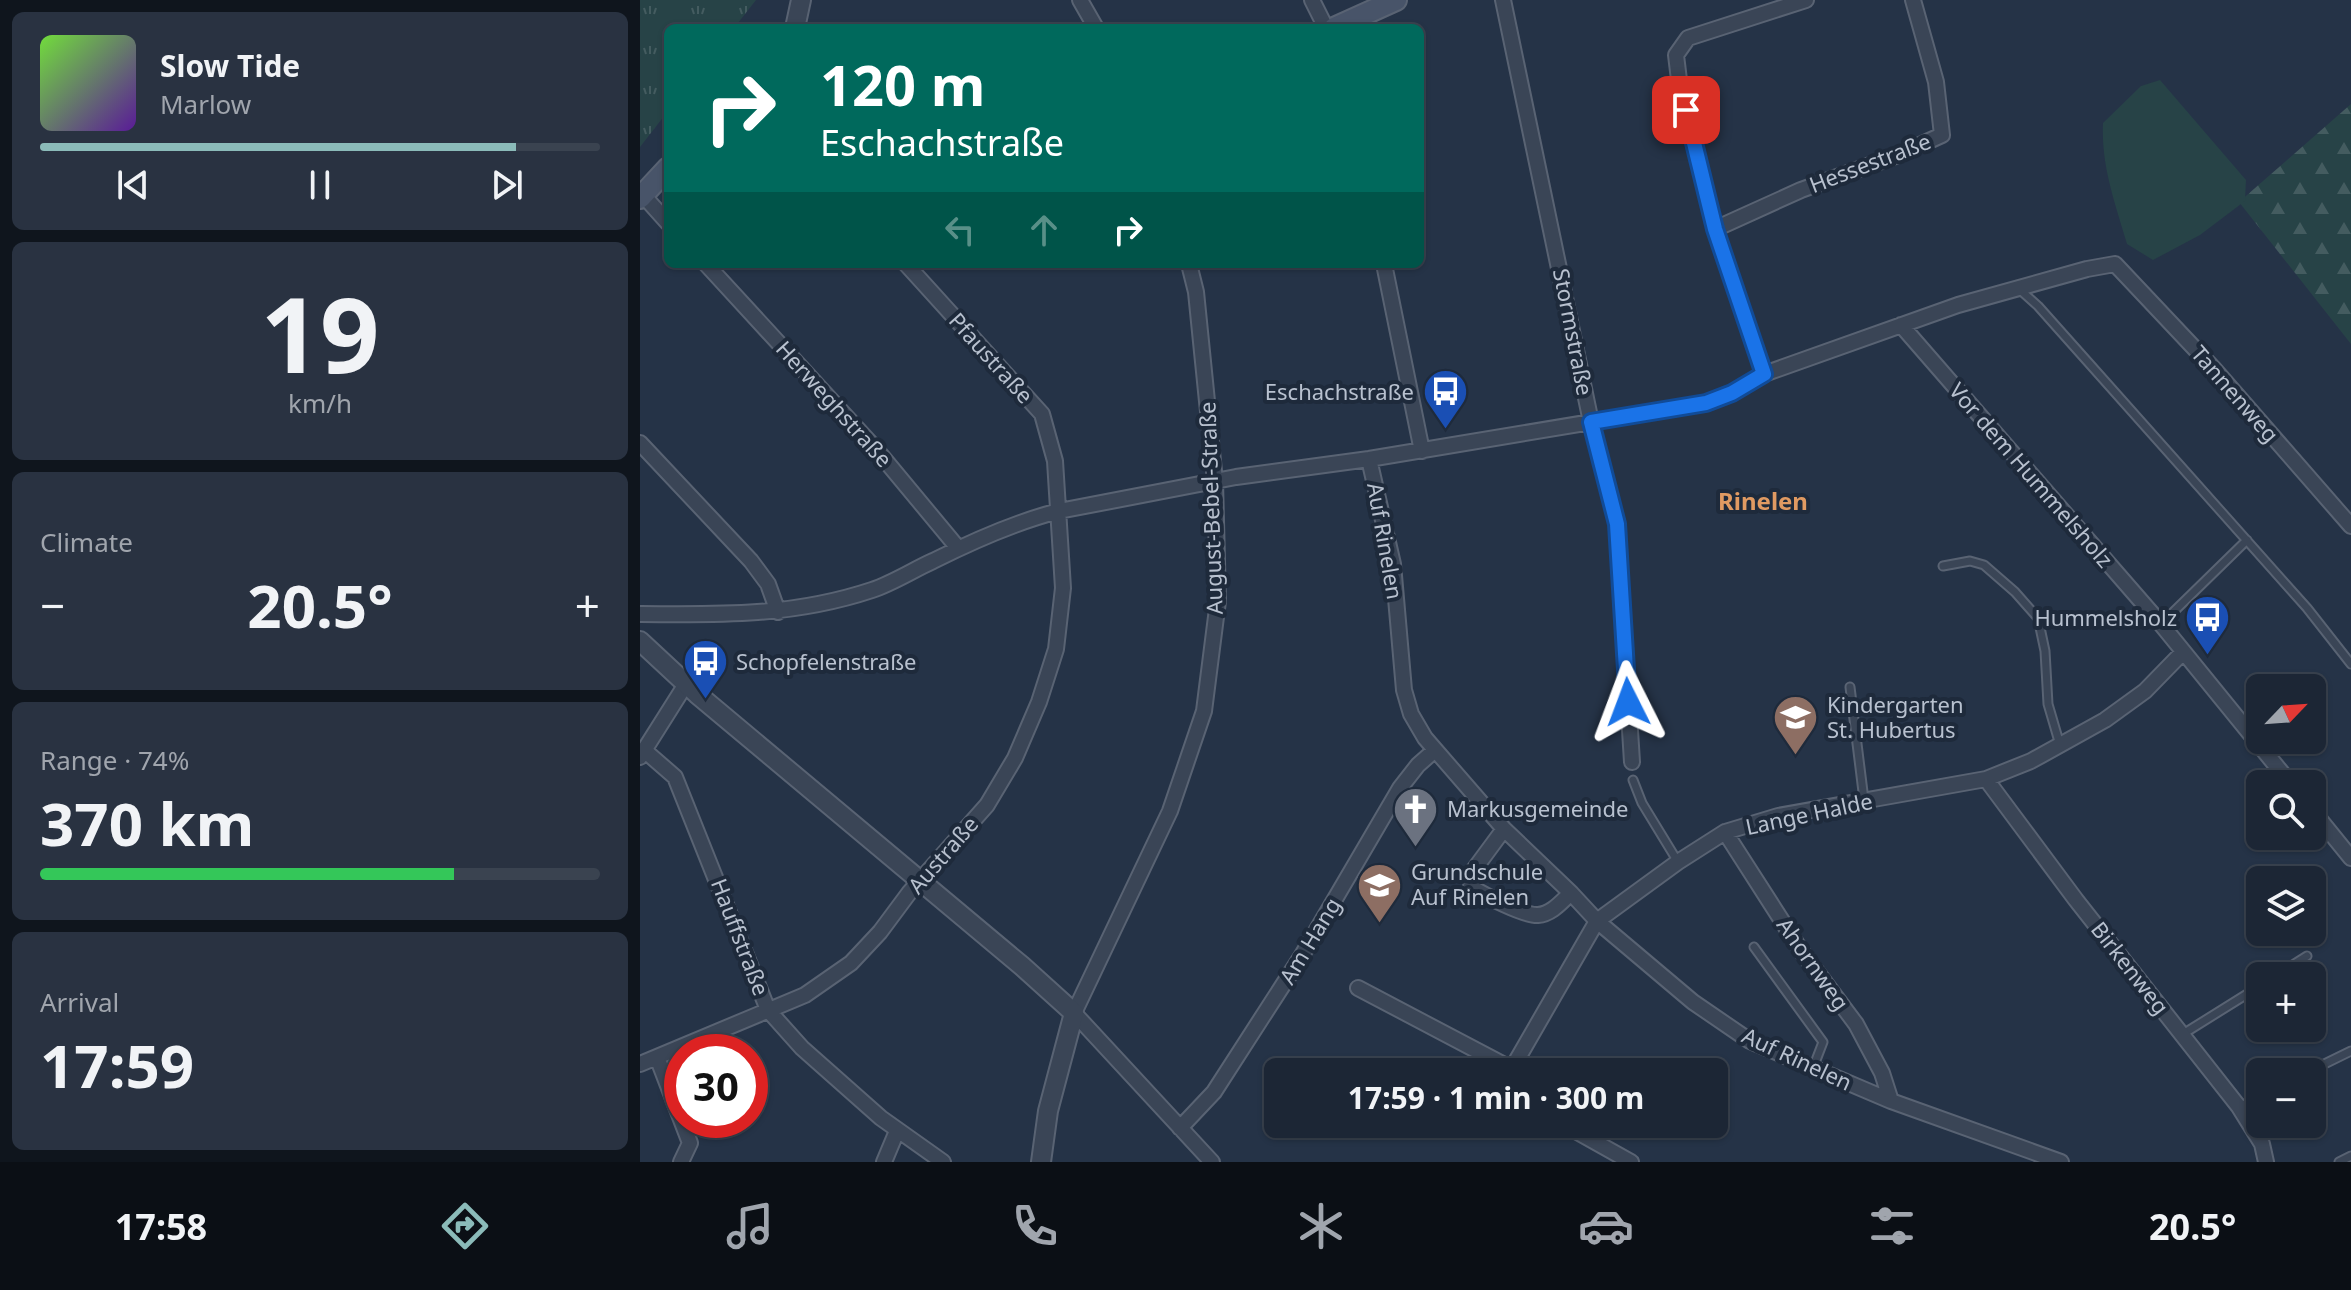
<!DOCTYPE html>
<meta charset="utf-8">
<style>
:root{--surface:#1c2635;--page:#293241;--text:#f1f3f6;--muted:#a0a5ad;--line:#3a4350;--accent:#8bbbb9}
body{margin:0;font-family:"Noto Sans",sans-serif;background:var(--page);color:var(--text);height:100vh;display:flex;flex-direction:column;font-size:30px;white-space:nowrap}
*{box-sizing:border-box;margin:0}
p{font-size:26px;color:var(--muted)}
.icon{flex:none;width:44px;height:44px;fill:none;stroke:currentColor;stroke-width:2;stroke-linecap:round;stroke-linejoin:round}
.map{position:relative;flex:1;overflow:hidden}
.panel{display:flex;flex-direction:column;gap:12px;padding:12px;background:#0f151d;width:640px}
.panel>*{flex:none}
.banner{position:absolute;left:24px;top:24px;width:760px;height:244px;border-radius:12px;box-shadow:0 2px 6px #0004,0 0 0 2px var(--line);background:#00695c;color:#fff;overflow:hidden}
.needle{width:52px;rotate:65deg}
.tools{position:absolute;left:1606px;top:674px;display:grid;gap:16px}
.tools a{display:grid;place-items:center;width:80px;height:80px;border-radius:12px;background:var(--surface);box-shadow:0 2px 6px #0004,0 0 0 2px var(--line);font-size:40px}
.speed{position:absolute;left:24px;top:1034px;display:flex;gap:16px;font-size:40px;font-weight:700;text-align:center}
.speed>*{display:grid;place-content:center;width:104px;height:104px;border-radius:50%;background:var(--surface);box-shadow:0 2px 6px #0004,0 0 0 2px var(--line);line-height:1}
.speed .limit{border:12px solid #d22;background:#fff;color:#111}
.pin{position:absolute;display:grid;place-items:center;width:68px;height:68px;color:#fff;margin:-34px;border-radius:16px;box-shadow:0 4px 12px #0006}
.me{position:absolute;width:88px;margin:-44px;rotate:357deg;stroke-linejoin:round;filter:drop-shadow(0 0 6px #0008)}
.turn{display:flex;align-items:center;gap:28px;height:168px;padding:0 24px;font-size:36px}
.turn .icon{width:104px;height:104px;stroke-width:2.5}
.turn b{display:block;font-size:56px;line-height:68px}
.lanes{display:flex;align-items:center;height:76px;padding:0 24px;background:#0003;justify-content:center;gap:40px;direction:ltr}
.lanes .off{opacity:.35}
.big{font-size:60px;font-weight:700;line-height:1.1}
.panel .tile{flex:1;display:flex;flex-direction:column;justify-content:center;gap:12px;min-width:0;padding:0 28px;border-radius:12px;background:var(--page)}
.panel .dial{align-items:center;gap:0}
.dial b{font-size:104px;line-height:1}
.song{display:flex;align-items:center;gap:24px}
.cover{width:96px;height:96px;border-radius:12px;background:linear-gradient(135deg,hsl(100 70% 55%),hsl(270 70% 35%))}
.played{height:8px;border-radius:4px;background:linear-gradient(90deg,var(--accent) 85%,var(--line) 85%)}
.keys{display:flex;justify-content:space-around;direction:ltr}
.heat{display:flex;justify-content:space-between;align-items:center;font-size:44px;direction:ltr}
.charge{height:12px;border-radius:6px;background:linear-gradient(90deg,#34c759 74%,var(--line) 0)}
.trip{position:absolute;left:624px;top:1058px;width:464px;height:80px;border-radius:12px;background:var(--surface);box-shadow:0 2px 6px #0004,0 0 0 2px var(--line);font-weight:700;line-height:80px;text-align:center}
.menu{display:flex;height:128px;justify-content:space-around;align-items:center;background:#0b0f15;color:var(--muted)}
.menu .icon{width:56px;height:56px}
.menu .on{color:var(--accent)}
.menu b{font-size:36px;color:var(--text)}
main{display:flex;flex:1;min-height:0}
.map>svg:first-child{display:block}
.grass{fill:url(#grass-tufts)}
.forest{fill:url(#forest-firs)}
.garden{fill:#274347}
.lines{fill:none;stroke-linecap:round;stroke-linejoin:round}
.service-casing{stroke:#596373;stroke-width:11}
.minor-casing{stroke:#596373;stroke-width:18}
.tertiary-casing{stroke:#596373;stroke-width:22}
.secondary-casing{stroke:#596373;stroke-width:24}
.service{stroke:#3a4556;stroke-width:7}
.minor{stroke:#3a4556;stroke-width:14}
.tertiary{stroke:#3a4556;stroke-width:18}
.secondary{stroke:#485469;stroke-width:20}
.route-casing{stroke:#114b97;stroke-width:20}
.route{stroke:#1a73e8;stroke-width:14}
.labels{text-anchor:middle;stroke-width:8;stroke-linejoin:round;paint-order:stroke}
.street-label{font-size:22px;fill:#b8c1cf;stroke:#1e2a3b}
.poi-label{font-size:22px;fill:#b8c1cf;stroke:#1e2a3b;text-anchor:start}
.neighbourhood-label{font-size:24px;font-weight:bold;fill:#e09a62;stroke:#1e2a3b}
</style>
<main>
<section class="panel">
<div class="tile">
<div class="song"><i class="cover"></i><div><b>Slow Tide</b><p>Marlow</p></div></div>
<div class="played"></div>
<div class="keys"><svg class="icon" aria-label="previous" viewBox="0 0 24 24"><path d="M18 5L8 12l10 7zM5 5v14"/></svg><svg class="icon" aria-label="pause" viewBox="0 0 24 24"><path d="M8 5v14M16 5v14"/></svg><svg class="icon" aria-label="next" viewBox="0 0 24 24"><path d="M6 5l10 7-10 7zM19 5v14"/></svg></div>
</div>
<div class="tile dial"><b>19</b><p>km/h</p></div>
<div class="tile"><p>Climate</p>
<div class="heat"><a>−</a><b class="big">20.5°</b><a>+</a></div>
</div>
<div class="tile"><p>Range · 74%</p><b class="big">370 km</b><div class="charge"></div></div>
<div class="tile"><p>Arrival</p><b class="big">17:59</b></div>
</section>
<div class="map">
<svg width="1711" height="1162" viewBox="0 0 1711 1162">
<defs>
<pattern id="grass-tufts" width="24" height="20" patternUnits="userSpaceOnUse" patternTransform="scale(2)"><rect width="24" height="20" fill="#274347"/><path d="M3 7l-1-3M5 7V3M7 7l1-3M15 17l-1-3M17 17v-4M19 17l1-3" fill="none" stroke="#445c60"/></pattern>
<pattern id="forest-firs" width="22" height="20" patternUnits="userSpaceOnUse" patternTransform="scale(2)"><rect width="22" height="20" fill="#274347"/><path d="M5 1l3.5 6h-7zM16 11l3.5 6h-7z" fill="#445c60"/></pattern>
</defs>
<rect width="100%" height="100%" fill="#253347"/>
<path class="grass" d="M0,0H116L94,28H28V111L0,147Z"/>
<path class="forest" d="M1711,104V344L1599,202Z"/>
<path class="garden" d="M1520,80L1606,180L1605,201L1560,235L1513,260L1487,244C1475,203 1461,166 1463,123L1501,86Z"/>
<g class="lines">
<defs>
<path id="service" d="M1379,289L1398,306L1667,608L1711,664
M1303,566L1330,561L1344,565L1375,592L1398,618L1405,651L1408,704L1420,745
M1521,624L1607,540
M1210,687L1224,800
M993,780L1002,803L1038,862
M1114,947L1183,1042L1173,1068
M1635,976L1667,956
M1543,1034L1620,986
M1668,1072L1711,1051
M1599,1107L1620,1097
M1699,1162L1711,1156"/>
<path id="minor" d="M440,0L456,28
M672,0L686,28
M863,0L951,422L977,524L992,762
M3,195L28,223
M1075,229L1161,190L1258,155L1302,135L1296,82L1273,0
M66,264L235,448L318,548
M549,264L556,292L575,481L578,601L564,711L530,811L434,1013L572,1162
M744,264L782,451
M1261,325L1521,624L1651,784
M1124,374L1075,229L1039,80L1036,55L1048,38L1166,0
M0,443L111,561L128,584L138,612
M729,459L753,564L764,690L771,714L785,738L864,829L931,893L957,921L1053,1002L1110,1041L1251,1101L1421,1162
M0,614C81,615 154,616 232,590C253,583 273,570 293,561C333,541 375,522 419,511L596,477L729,459L1066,403L1092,393L1124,374L1318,305L1447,269L1475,264L1574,369L1711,526
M4,750L35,777L128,1010L162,1048L241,1118L303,1162
M0,757L46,684
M1346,779L1436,900L1599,1107L1622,1144L1626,1162
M1672,810L1711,858
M864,829L833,871L831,887C844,895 884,916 898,915C912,914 922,901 931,893
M1085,832L1162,952L1216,1024L1242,1073L1251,1101
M718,988L870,1068
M17,1057L50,1143L41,1162
M0,1064L165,995L211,963L240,932L269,893L347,805L375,758L399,702L416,649L423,588L415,461L402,414L266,264
M870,1072L957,921L1038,862L1085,832L1138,816L1346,779L1391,761L1465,720L1505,691L1543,652
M923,1124L991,1162
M540,1128L574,1092L661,957L760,788L778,765L795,750
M244,1162L257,1131"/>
<path id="tertiary" d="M155,28L161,0
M0,641L57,694L382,966L434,1013L408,1111L401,1162"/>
<path id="secondary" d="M694,28L756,0
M0,198L28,168"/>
</defs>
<use href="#service" class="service-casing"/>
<use href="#minor" class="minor-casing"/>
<use href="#tertiary" class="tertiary-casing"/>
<use href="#secondary" class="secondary-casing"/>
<use href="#service" class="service"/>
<use href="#minor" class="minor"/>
<use href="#tertiary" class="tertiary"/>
<use href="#secondary" class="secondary"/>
</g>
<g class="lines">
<defs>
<path id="route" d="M988,702L977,524L951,422L1066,403L1092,393L1124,374L1075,229L1046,110"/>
</defs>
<use href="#route" class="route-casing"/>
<use href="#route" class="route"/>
</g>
<defs>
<symbol id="bus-pin" viewBox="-11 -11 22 30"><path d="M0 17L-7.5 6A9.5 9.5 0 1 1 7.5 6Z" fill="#1a4fb4" stroke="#1e2a3b"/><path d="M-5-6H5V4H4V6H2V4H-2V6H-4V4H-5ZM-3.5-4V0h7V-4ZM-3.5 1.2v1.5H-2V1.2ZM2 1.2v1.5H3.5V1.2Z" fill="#fff"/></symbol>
<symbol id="school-pin" viewBox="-11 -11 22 30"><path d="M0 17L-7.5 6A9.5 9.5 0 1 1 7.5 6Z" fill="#8d6e63" stroke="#1e2a3b"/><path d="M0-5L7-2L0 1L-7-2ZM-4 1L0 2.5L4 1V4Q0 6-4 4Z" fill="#fff"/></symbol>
<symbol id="church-pin" viewBox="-11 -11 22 30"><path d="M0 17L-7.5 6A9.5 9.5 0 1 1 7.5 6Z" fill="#6b7280" stroke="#1e2a3b"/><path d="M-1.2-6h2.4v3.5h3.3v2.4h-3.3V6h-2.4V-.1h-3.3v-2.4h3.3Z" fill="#fff"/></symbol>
</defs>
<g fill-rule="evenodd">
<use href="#bus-pin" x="780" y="366" width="51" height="69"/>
<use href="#bus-pin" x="1542" y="592" width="51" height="69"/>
<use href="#bus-pin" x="40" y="636" width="51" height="69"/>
<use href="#school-pin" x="1130" y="692" width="51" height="69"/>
<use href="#church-pin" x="750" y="784" width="51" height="69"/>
<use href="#school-pin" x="714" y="860" width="51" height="69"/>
</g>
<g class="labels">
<g class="street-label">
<text transform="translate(1230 163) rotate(-21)" y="8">Hessestraße</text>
<text transform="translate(933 332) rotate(79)" y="8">Stormstraße</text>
<text transform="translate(351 358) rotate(48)" y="8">Pfaustraße</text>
<text transform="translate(1595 394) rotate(49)" y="8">Tannenweg</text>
<text transform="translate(194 404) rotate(48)" y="8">Herweghstraße</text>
<text transform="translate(1391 475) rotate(49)" y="8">Vor dem Hummelsholz</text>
<text transform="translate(571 508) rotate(-92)" y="8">August-Bebel-Straße</text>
<text transform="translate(745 541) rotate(80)" y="8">Auf Rinelen</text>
<text transform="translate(1169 814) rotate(-12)" y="8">Lange Halde</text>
<text transform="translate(303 855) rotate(-49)" y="8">Austraße</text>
<text transform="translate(100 937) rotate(69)" y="8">Hauffstraße</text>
<text transform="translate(670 941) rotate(-59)" y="8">Am Hang</text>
<text transform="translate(1173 964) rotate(55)" y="8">Ahornweg</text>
<text transform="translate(1490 968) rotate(52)" y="8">Birkenweg</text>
<text transform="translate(1157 1059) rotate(25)" y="8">Auf Rinelen</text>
</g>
<g class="poi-label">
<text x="774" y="400" text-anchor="end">Eschachstraße</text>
<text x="1537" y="626" text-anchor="end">Hummelsholz</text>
<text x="96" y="670">Schopfelenstraße</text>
<text x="1187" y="713">Kindergarten<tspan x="1187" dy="25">St. Hubertus</tspan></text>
<text x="807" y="817">Markusgemeinde</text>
<text x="771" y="880">Grundschule<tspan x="771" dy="25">Auf Rinelen</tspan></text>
</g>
<g class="neighbourhood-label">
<text x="1123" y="510">Rinelen</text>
</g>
</g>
</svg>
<div class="tools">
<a><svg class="needle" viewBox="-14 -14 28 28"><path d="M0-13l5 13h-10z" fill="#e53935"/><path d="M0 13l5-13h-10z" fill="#a0a5ad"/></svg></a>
<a><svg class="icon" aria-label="search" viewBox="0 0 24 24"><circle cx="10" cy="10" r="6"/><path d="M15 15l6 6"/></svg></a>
<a><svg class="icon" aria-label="layers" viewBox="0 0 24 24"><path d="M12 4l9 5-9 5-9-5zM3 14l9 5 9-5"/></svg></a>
<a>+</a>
<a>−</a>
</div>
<div class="speed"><div class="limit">30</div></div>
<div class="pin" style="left:1046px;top:110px;background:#d93025"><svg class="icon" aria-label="arrive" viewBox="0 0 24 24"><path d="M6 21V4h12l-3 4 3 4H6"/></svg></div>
<svg class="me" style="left:988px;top:702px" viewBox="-20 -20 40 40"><path d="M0-17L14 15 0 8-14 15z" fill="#1a73e8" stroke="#fff" stroke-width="4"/></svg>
<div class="trip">17:59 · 1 min · 300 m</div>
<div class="banner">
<div class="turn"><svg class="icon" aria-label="right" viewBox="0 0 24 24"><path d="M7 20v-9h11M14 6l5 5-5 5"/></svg><div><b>120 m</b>Eschachstraße</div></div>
<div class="lanes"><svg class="icon off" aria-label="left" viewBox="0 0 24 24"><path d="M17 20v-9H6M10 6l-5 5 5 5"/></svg><svg class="icon off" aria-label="ahead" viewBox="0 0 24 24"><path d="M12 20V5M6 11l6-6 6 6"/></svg><svg class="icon" aria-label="right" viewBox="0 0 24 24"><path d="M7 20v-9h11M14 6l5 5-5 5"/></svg></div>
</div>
</div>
</main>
<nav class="menu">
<b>17:58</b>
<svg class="icon on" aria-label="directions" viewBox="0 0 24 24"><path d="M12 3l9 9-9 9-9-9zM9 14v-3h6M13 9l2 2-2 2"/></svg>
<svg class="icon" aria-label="music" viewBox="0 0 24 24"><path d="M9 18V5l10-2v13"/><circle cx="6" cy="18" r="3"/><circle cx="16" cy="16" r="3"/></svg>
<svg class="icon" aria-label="phone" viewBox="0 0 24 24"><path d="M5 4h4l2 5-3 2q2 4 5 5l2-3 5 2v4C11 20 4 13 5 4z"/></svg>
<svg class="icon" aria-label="climate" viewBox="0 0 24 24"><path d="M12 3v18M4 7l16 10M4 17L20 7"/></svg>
<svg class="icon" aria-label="car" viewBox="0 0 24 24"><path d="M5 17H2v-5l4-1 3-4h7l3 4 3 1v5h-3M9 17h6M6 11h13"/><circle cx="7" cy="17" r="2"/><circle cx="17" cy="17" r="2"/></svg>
<svg class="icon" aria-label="filters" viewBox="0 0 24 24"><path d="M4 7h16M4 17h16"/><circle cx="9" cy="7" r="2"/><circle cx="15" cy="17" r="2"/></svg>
<b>20.5°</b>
</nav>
